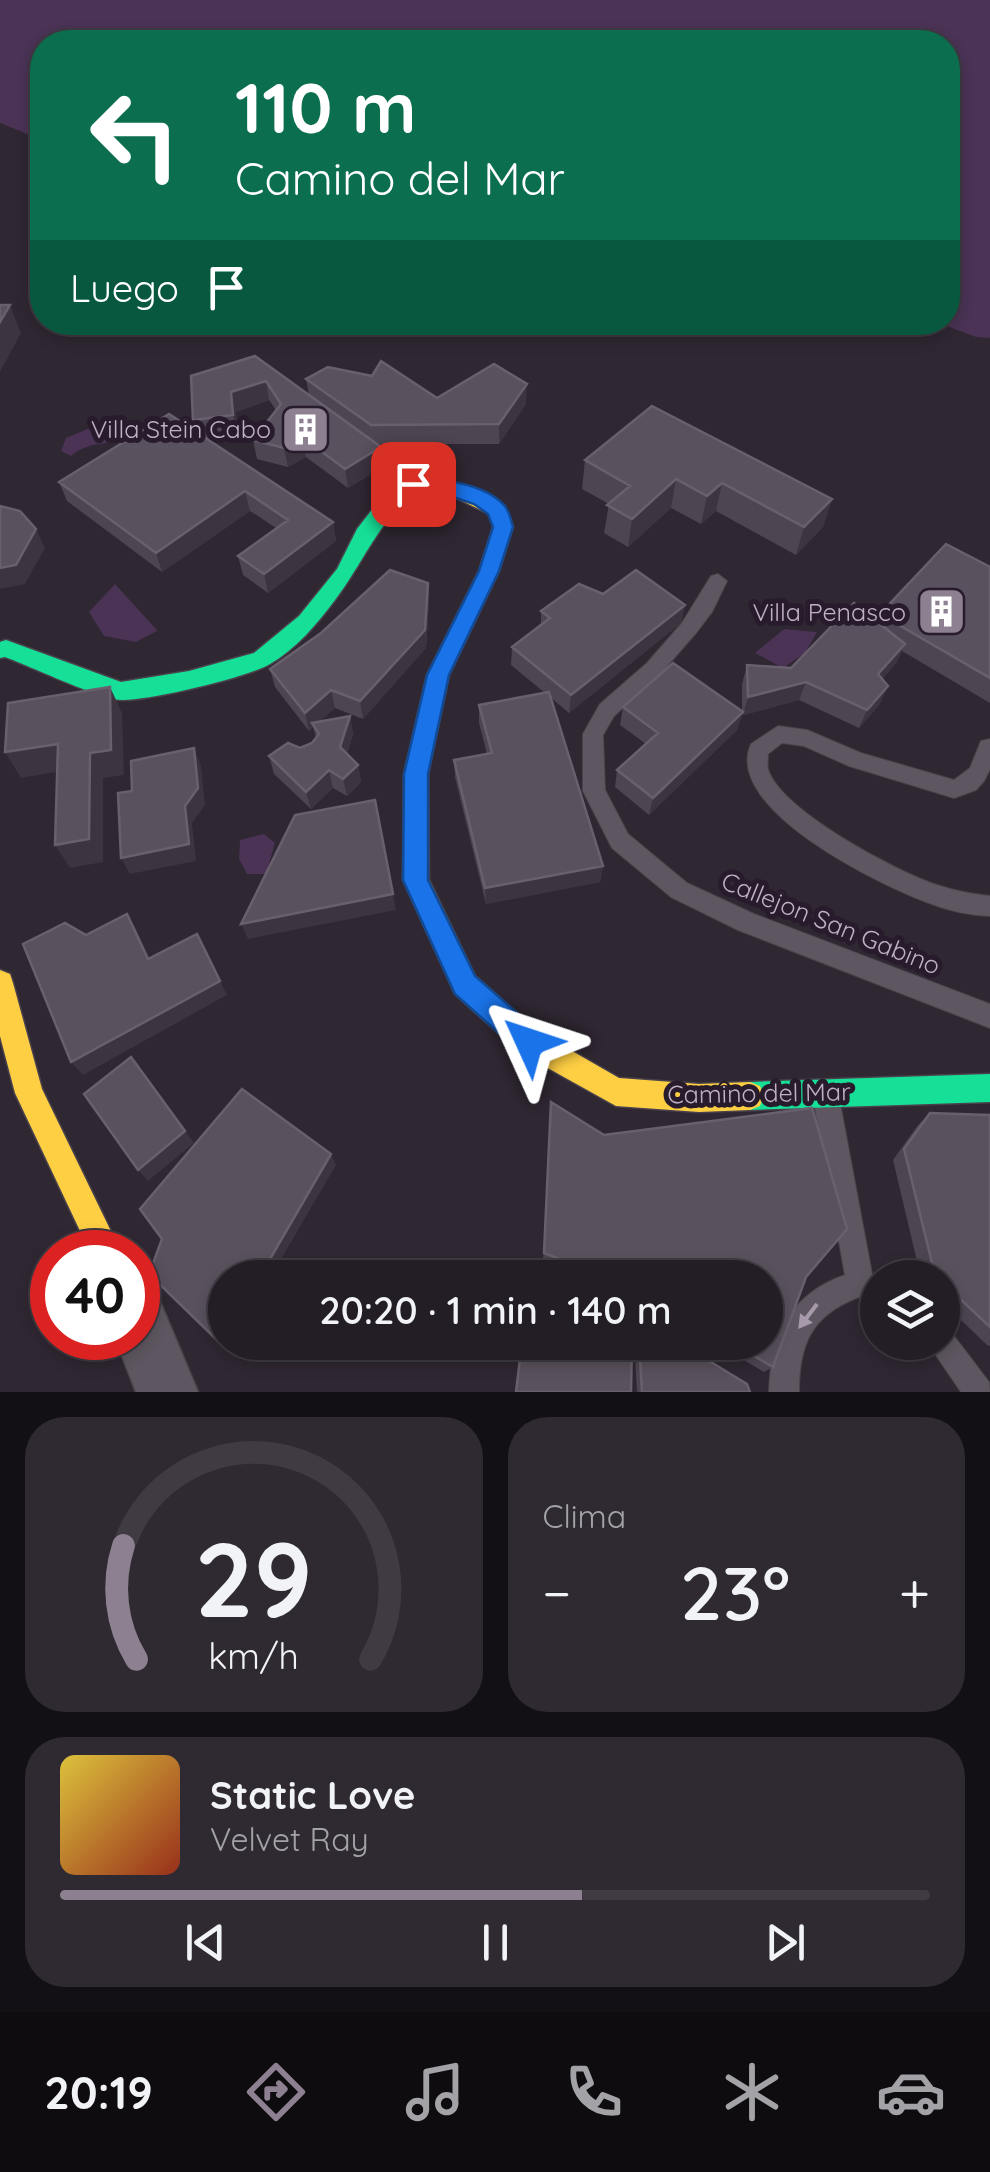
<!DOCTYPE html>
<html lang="es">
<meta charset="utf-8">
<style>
:root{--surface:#231d26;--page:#2f2a32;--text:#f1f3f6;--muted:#a3a2a7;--line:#403b43;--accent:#8d8191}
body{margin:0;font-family:Quicksand,sans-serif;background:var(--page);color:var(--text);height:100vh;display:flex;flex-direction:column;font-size:38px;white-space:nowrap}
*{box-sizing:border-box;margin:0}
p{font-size:32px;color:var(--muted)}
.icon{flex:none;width:55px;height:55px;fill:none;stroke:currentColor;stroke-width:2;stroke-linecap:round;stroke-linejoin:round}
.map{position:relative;height:1392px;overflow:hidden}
.details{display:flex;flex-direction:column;gap:25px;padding:25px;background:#131015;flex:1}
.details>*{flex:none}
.top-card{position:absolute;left:30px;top:30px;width:930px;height:305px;border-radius:40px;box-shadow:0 5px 15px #0003,0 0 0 2px var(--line);background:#0b6e4f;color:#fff;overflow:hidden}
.buttons{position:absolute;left:860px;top:1260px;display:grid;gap:20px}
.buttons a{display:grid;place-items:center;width:100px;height:100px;border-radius:50%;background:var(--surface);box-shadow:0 5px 15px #0003,0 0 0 2px var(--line);font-size:50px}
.speed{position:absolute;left:30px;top:1230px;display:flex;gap:20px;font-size:50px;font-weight:700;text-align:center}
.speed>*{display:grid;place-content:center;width:130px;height:130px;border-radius:50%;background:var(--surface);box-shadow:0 5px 15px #0003,0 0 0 2px var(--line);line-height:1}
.speed .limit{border:15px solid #d22;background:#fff;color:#111}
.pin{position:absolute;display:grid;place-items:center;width:85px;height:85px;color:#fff;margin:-42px;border-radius:20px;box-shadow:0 5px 15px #0006}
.me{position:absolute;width:110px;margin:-55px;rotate:312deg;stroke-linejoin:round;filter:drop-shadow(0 0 8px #0008)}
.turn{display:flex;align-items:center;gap:35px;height:210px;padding:0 40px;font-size:45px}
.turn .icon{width:130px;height:130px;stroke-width:2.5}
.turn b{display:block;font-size:70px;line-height:85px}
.then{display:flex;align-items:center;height:95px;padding:0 40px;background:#0003;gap:20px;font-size:38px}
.big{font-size:75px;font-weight:600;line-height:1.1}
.details .widget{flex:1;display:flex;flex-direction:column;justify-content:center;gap:15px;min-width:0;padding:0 35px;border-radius:40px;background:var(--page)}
.details .dial{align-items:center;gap:0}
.dial svg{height:260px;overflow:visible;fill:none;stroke:var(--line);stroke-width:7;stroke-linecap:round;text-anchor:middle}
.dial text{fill:var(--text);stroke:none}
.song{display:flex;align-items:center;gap:30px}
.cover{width:120px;height:120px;border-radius:15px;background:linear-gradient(135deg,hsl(50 70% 55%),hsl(10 70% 35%))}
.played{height:10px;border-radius:5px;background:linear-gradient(90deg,var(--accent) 60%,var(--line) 60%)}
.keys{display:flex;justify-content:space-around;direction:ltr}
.heat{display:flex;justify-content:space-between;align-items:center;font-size:55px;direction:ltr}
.details .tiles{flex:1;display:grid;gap:25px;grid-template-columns:1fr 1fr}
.widget:last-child{grid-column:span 2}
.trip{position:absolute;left:208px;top:1260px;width:575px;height:100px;border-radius:50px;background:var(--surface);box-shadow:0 5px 15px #0003,0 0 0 2px var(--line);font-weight:600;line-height:100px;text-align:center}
.dock{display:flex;height:160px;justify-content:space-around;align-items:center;background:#0e0c0f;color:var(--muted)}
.dock .icon{width:70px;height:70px}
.dock .on{color:var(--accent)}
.dock b{font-size:45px;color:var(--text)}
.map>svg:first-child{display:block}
.water{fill:#4a3355}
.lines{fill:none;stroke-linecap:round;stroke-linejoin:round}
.lane-casing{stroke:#49434b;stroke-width:2}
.street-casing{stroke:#49434b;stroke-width:3}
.fast-casing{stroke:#49424c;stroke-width:3}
.slow-casing{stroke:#49424c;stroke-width:3}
.lane{fill:#5e5761;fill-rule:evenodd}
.street{fill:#5e5761;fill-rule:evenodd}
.fast{fill:#16e098;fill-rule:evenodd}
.slow{fill:#ffcf43;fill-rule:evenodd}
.wall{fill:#4d4551}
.shaded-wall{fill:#3c343f}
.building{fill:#59515d;stroke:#69606d;stroke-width:2.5}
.oneway{fill:#a79aab}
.route{fill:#1a73e8;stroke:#114b97;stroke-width:2.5}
.labels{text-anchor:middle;stroke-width:10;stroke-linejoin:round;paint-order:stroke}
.poi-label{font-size:25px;fill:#bfb1c4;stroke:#271b2c;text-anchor:end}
.street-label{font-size:25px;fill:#bfb1c4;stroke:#271b2c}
</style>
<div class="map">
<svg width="990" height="1392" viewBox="0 0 990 1392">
<rect width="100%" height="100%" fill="#2f2732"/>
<path class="water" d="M0,0H990V338L976,337L939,323L948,322V42H42V140L0,123Z
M100,424L133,433C113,449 94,437 71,456L61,451L66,438Z
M115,584L157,630V631L136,642L104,636L89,612Z
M784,629L817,632L805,653L783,668L755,653Z
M264,834L275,843L266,874H247L239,859L240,840Z"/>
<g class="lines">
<defs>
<path id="lane" d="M718,574L727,581L712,612L696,633L661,673L614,716L603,735L605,790L628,834L687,883L754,914L990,1004V1028L738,930L671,897L612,848L583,791V734L600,704L647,663L682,623L711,576Z
M778,726L807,730L861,753L954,780L970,768L981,741L990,739V769L984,781L976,790L954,798L849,766L804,746L782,743L768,754C768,757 767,766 768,769C780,810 897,872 937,885C955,891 972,894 990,896V916C969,915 949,911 929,903C882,886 722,809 751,744Z
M827,1090L836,1094L840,1103L872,1274L879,1278L878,1306L859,1297C812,1315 799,1343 799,1392H769C771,1336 790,1294 845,1275L814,1103L818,1094Z
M942,1328L951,1332L989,1382L990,1392H961L927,1342H942Z"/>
<path id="street" d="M138,1290L159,1299L198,1392H136L115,1338H138Z"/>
<path id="fast" d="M413,477L444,479L470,488L473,493L463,500L442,492L417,491C378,521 364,562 335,600C317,624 296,649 270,664C246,678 148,701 121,700C99,699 30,666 5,657L0,658V642L6,640L121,682L189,671L254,653L299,616L337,569L357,529L381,498Z
M990,1074V1102L750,1110L740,1106L736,1096L740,1086L750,1082Z"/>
<path id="slow" d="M463,486L504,505L513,527L499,571L449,675L428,774L429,880L475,976L539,1032L619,1078L699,1084L750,1082L760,1086L764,1096L760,1106L750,1110L699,1112L616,1106L519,1052L455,994L403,880L404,774L427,675L479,571L493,527L489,514L456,498L453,493L456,488Z
M0,970L10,974L13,983L42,1089L121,1252H90L15,1093L0,1036Z"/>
</defs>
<use href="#lane" class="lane-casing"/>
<use href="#street" class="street-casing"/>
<use href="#fast" class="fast-casing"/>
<use href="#slow" class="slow-casing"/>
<use href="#lane" class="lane"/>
<use href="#street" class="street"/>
<use href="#fast" class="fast"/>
<use href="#slow" class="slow"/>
</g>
<path class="wall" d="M255,356L309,395L306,379L437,398L526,404L499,444H377L383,467L348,488L306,457L288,467L257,459L253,440L276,410L269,400L236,412L237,435L206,439L333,522L336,541L268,593L243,575L238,556L276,528L250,511L162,572L67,501L59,482L197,432L193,420Z
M585,460L832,499L823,527L796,555L716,511L701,524L671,508L628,547L604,533L609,504L582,489Z
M990,567V703L902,651L896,663L882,679L880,704L859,728L799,700L743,715L742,713L737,730L649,815L615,787L617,770L646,744L620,725L623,707L742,712V684L747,665L791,668L877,622L880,614Z
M428,583L429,602L426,648L363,719L335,708L319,722L350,716L353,734L347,754L358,765L361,782L347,796L333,788L311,809L274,774L269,756L312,743L316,738L313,727L309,731L275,687L270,669Z
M603,594L685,605L681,623L569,713L550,697L603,866L600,882L486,904L455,777L454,760L487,754L479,723V705L545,693L511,665L512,647L541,625V611Z
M551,1102L806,1277L773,1367L764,1372L713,1342H765V1278H584L543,1261Z
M930,1113L990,1115V1346L987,1345L942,1302V1278H921L893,1160L918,1125Z
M634,1342H678L750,1392H637Z"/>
<path class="shaded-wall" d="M10,305L21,333L0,372V322Z
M266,381L269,400L236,412L237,435L233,415L231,392Z
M527,384L526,404L499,444V424Z
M302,437L306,457L288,467L284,448Z
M381,447L383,467L348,488L345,469Z
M676,479L671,508L628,547L632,519Z
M722,483L716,511L701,524L707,496Z
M245,491L250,511L162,572L156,553Z
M832,499L823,527L796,555L804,527Z
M333,522L336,541L268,593L264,574Z
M36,529L45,548L25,584L0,589V568Z
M428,583L429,602L426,648L363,719L360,701Z
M685,605L681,623L569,713L571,695Z
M905,644L896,663L870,692L878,674Z
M806,682L799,700L743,715L748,697Z
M888,686L880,704L859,728L867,710Z
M110,687L122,713L124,775L103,778V862L70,868L55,845L90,753Z
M331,690L335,708L314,726L312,723L313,727L309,731L305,713Z
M743,712L737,730L649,815L653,798Z
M350,716L353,734L344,765L340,747Z
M58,744L72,769L21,778L5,752Z
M194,748L201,766L205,805L192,823L196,861L130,874L121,858L185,806Z
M358,765L361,782L347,796L343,779Z
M329,770L333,788L311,809L306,792Z
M603,866L600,882L486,904L485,888Z
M393,894L396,910L248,939L241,924Z
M127,914L136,929L157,974L148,959Z
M220,981L227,995L83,1075L71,1062Z
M131,1057L194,1143L148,1181L138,1170Z
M331,1154L336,1165L270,1278H259Z
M225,1335V1342H233L229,1349L220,1343Z"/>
<path class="building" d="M0,305H10L0,322Z
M255,356L381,447L345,469L302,437L284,448L253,440L281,404L266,381L231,392L233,415L193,420L191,376Z
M381,361L437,398L494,364L527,384L499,424L371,425L306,379L328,367L372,376Z
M652,406L832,499L804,527L722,483L707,496L676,479L632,519L607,505L630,486L585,460Z
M169,414L333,522L264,574L238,556L288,520L245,491L156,553L59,482Z
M0,506L20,511L36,529L16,565L0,568Z
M946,544L990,567V678L880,614Z
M390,570L428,583L425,630L360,701L331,690L305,713L270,669L321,633Z
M636,570L685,605L571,695L512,647L550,618L541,611L579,584L603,594Z
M854,603L905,644L878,674L888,686L867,710L806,682L748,697L747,665L791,668Z
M673,663L743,712L653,798L617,770L658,733L623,707Z
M110,687L111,750L90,753L89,839L55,845L58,744L5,752L8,703Z
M549,692L603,866L485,888L454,760L492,753L479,705Z
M350,716L340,747L358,765L343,779L329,770L306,792L269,756L288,743L300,748L312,743L319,734L312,723Z
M194,748L198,788L185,806L189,844L121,858L118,793L132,791L131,761Z
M375,800L393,894L241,924L295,815Z
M127,914L148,959L197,934L220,981L71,1062L23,944L65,923L86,935Z
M131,1057L185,1131L138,1170L84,1094Z
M242,1089L331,1154L259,1278H225V1335L220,1343L149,1274L162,1239L140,1209Z
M551,1102L604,1135L812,1108L847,1229L806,1277L773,1367L730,1342H765V1278H608L544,1253Z
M930,1113L990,1115V1327L942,1282V1278H938L935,1275L904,1149Z
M522,1342H632L631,1392H516Z
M639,1342H678L747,1384L750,1392H642Z"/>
<defs><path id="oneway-solid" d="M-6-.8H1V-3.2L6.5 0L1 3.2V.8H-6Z" transform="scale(2.5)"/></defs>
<use class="oneway" href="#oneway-solid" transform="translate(808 1316) rotate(127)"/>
<path class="route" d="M413,477C440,479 484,483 504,505C509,510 511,520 513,527L499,571L449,675L428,774V880L475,976L539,1032L543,1042L539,1051L529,1055L519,1051L455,994L403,880L404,774L427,675L479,571L493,527L488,514L474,504L442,493L406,489V479Z"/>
<defs>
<symbol id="building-square" viewBox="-11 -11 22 22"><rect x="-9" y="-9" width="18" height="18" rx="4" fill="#8d8191" stroke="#271b2c"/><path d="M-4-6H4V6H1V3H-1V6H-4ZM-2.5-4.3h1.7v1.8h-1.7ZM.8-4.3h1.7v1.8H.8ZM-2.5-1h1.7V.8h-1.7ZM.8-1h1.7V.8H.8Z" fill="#fff"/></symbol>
</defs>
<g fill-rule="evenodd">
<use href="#building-square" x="278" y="402" width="55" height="55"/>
<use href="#building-square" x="914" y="584" width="55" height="55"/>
</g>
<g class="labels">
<g class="poi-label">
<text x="271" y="438">Villa Stein Cabo</text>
<text x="906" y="621">Villa Penasco</text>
</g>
<g class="street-label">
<text transform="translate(831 923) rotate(22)" y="9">Callejon San Gabino</text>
<text transform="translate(759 1093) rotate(-1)" y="9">Camino del Mar</text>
</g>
</g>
</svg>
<div class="buttons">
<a><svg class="icon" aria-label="layers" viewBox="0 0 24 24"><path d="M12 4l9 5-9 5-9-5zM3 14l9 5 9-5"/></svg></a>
</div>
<div class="speed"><div class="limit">40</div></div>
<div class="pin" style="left:413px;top:484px;background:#d93025"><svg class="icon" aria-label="arrive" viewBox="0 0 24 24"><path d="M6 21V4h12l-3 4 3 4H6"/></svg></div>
<svg class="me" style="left:529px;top:1042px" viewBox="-20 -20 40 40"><path d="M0-17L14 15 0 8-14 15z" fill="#1a73e8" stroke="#fff" stroke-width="4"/></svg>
<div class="trip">20:20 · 1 min · 140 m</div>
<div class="top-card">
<div class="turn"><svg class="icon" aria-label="left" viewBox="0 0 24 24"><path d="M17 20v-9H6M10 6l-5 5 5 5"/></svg><div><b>110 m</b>Camino del Mar</div></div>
<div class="then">Luego<svg class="icon" aria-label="arrive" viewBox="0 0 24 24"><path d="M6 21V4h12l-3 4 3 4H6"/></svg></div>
</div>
</div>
<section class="details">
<div class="tiles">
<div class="widget dial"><svg viewBox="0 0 100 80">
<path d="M14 69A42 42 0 1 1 86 69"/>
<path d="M14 69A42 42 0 0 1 10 34" stroke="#8d8191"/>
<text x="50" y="56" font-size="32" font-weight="700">29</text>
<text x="50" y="72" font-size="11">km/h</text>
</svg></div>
<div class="widget"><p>Clima</p>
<div class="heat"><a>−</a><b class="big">23°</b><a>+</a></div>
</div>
<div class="widget">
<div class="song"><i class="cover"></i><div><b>Static Love</b><p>Velvet Ray</p></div></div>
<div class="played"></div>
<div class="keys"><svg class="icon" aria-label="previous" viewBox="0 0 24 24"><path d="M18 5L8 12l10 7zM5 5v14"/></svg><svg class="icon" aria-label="pause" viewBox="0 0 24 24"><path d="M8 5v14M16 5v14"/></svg><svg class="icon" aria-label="next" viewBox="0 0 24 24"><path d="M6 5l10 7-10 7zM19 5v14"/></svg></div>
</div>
</div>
</section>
<nav class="dock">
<b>20:19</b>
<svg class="icon on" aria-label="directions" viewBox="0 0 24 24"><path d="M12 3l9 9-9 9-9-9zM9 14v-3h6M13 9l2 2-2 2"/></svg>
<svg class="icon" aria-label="music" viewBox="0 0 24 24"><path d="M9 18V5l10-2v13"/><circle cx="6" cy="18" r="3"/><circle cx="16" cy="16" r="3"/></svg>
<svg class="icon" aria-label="phone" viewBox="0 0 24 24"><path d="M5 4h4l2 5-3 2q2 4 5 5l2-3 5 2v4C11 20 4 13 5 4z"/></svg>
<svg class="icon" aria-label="climate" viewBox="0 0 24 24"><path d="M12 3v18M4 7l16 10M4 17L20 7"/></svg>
<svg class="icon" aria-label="car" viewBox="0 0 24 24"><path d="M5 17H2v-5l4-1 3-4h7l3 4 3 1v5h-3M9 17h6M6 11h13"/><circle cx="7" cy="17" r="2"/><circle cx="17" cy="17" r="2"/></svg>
</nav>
